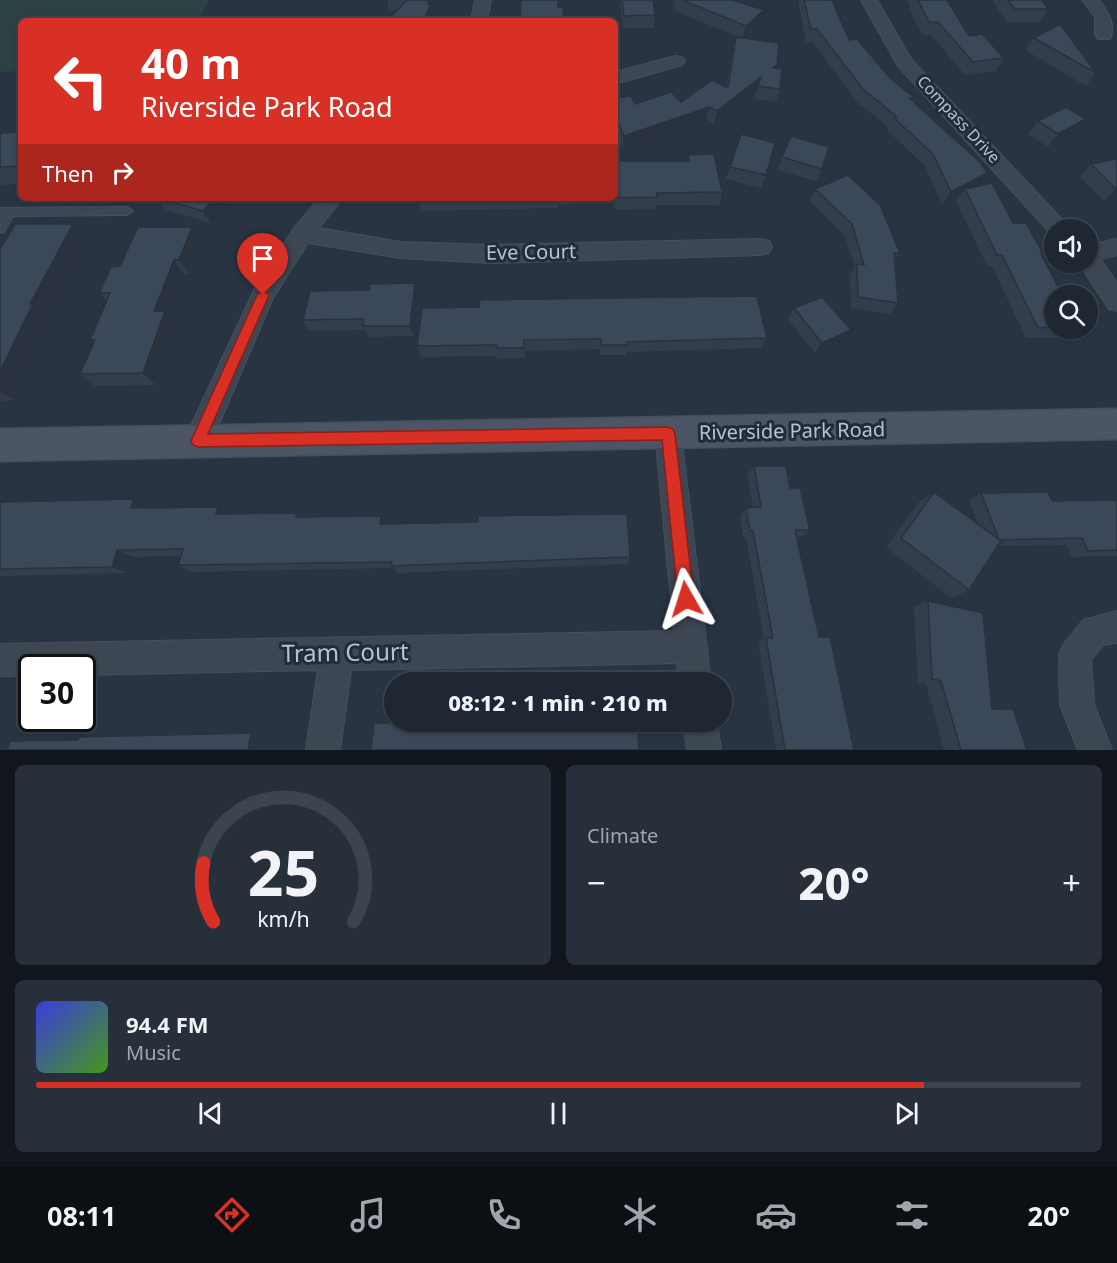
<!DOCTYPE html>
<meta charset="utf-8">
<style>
:root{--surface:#1f2732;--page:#272f3a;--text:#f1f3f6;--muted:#a1a5ac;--line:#3c444d;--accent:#d93025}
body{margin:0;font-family:"Noto Sans",sans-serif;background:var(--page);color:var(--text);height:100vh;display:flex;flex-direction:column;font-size:22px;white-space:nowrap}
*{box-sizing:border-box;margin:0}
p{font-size:20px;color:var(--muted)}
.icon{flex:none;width:33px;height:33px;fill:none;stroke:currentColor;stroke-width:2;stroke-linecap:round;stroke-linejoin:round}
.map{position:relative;height:750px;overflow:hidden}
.panel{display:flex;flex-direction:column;gap:15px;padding:15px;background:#11151c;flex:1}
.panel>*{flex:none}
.hud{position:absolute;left:18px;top:18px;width:600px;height:183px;border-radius:9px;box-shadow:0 2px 4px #0004,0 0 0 2px var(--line);background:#d93025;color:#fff;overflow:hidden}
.controls{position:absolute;left:1044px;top:219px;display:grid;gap:12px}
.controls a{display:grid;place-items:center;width:54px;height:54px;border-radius:50%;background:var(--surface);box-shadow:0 2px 4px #0004,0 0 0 2px var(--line);font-size:30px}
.speed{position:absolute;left:18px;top:654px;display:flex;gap:12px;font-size:30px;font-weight:700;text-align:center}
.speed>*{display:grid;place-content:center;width:78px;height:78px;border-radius:50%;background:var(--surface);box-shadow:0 2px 4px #0004,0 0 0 2px var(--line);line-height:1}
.speed .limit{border:3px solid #111;border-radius:9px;background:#fff;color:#111}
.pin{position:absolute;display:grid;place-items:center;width:51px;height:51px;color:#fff;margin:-62px -26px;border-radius:50% 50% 50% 0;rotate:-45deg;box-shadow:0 0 6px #0007}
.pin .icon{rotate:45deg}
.me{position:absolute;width:66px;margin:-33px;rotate:354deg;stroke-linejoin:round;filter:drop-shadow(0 0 4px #0008)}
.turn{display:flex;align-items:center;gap:21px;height:126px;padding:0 24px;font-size:27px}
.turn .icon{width:78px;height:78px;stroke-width:2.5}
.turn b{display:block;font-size:42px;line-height:51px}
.then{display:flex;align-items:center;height:57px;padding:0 24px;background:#0003;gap:12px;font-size:22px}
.big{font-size:45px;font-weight:800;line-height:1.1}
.panel .tile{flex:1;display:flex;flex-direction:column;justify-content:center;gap:9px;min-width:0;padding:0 21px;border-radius:9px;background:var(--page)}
.panel .dial{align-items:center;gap:0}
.dial svg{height:156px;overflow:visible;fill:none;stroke:var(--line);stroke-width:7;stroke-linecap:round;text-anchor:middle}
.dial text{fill:var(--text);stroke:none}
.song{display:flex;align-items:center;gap:18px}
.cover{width:72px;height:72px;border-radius:9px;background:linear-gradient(135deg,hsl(240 70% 55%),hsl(100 70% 35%))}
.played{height:6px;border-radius:3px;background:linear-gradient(90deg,var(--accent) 85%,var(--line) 85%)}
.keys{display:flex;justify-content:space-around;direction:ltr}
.heat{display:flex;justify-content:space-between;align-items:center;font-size:33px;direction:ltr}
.panel .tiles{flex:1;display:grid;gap:15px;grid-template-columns:1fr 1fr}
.tile:last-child{grid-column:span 2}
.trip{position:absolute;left:384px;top:672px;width:348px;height:60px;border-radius:30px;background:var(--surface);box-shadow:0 2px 4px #0004,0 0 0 2px var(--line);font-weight:800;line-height:60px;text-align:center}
.tab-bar{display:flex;height:96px;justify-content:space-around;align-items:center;background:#0c1014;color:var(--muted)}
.tab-bar .icon{width:42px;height:42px}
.tab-bar .selected{color:var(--accent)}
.tab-bar b{font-size:27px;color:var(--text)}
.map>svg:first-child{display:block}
.green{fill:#2b4144}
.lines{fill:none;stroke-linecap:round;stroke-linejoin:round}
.lane-casing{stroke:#464f5c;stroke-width:2}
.street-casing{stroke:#464f5c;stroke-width:2}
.secondary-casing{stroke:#464f5c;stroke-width:3}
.lane{fill:#3d4653;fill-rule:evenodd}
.street{fill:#3d4653;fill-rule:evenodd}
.secondary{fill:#4b5566;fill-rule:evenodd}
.wall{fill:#333e4d}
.shaded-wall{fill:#29323e}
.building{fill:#3b4859;stroke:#29323e;stroke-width:1.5}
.route{fill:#d93025;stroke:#8d1f18;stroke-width:1.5}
.labels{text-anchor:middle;stroke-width:6;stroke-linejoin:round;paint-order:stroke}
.far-street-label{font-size:16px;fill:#bac1cd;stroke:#212b39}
.street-label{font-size:20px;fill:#bac1cd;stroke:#212b39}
.near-street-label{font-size:24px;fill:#bac1cd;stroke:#212b39}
</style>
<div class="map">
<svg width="1117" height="750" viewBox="0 0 1117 750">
<rect width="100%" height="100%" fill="#293443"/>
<path class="green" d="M0,0H209L198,21H21V71L0,72Z"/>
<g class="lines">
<defs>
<path id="lane" d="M127,207L133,211L127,215L13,216L4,232L0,233L2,216H0V208Z"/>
<path id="street" d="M475,0H491L487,21H471Z
M861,0H877L911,59L1072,230H1054L1053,236L898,66Z
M1082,0H1099C1107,11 1117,24 1110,39H1098L1095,35V17Z
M676,56L682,57L685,61L682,65L615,84V72Z
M320,198H343L319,228L401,242L491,245L761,239L769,241L772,247L769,253L761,255L491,263L401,258L308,243L273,298L208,450L198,453L188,450L184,441L255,288L294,228Z
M1117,239V255L1100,259L1117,283V311L1109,309L1078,262H1088V245Z
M668,422L678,425L681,434L711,682H679L677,663L351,670L340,750H306L318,670L82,675V668H32V676H0V644L674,631L655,434L658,425Z
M1117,611V643L1103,645L1091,660L1094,705L1112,750H1078L1060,705L1059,655L1064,644L1083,620Z
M683,722H717L721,750H687Z"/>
<path id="secondary" d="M1117,409V439L0,461V429Z"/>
</defs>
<use href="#lane" class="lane-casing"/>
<use href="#street" class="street-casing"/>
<use href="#secondary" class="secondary-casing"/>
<use href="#lane" class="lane"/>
<use href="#street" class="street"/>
<use href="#secondary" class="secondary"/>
</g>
<path class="wall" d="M387,0H432V5L434,17L432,21H387L397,11H389Z
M621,0H653L655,15L654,28H623L620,6Z
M675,0H733L760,22L743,38L776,68L780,89L776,102L754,99L757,90L714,124L706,119L622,149L615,132V98L635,104L681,102L726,88L733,50L736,37L741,38L673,10Z
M798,0H832L849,40L912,101L978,185L974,187L1013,223L1043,254L1041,255L1054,296V328H1078L1067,338H1026L992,266H987L956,201L961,194L942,204L925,166L887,130L888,127L857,102L813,42H806Z
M907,0H947L969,36L1004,58L996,71L965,75L931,35H922L914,19Z
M992,0H1042L1048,9L1040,22H1007Z
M1034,38L1096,73L1086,86L1025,50Z
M1086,119L1075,132L1048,147L1028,134L1038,121Z
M21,132V184L0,185V133Z
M791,136L822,169L816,181L777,170Z
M688,155L722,192L719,205H656L655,209L615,210L614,204L558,205V208L421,211L418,201H407L406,198H615V161H687Z
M1117,159V199L1104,201L1080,177L1091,164Z
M730,167L766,175L761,188L726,179Z
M815,189L900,253L894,261L898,303L890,314L851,308L850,275L855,267L845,236L810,201Z
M157,198H234L211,223L166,210Z
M73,224L89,241L50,319L52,320L14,400L0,401V249Z
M192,227L201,241L189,273L184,274L169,316L176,324L156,385L95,386L80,374L93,343L90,340L107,301L99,293L120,266Z
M415,283L419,294L414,336L368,337L365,330L309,331L303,320L369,290Z
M422,308L767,338L761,348L626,352V355H600V349L525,351V358L497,359V356L421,357L417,346Z
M794,308L844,341L815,353L788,319Z
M754,466L790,488L810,530L801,537H797L819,637L854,750H776L758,642L764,639L746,538H743L740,516L746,508L753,507L747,475Z
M934,492L978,524L969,500L981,493L1052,501L1117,500V556L1072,557L1067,545L997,546L969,590L951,598L886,547L918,503Z
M0,502L148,508L228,514L301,517L381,516L387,524L630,557L628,564L397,573L393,568L191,572L178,565L180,556L132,557L127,573L0,576Z
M928,601L992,709L1027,750H944L926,684L918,682L914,607Z"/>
<path class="shaded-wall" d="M428,0H432V5L434,17L432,21H423Z
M764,10L760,22L742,39L746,26Z
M761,77L757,90L714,124L717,111Z
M709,107L706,119L622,149L624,136Z
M1086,119L1075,132L1048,147L1058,134Z
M987,173L978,185L966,191L965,189L961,194L942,204L951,192Z
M1116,189H1117V199L1104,201Z
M215,198H234L211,223L203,211Z
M73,224L89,241L50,319L52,320L14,400L0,392V371L30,304Z
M192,227L201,241L189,273L179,260Z
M174,260L184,274L169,316L176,324L156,385L143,373L154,311Z
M415,283L419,294L414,336L410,326Z
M851,330L844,341L815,353L822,343Z
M134,499L148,508H131Z
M218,507L229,515L216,514Z
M381,516L387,524H380Z
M117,550L132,557L127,573L112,567Z
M251,733L262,734L259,750H248Z"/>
<path class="building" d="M407,0H428V4H431L423,21H387Z
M521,0H558V7H563L564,21H520Z
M622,0H653L655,15L624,16Z
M682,0H733L764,10L746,26Z
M804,0H832L849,40L857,39L890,78L914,97L910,99L981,163L987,173L951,192L933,154L894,118L897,117L863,89L817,29H811Z
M918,0H947L969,36L982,34L1004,58L973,62L938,22H929Z
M1008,0H1042L1048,9H1015Z
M1060,24L1096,73L1034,38Z
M736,37L779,43L777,65L773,68L782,69L780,89L758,86L761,77L717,111L709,107L624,136L617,120H615V98L631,96L635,104L671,92L681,102L712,80L728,88Z
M1066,107L1086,119L1058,134L1038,121Z
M21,132V166L0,167V133Z
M741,134L775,143L766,175L730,167Z
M791,136L829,147L822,169L782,157Z
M714,154L722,192L657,193V197L616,198L615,192V161H689L688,155Z
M1117,159V189H1116L1091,164Z
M848,175L880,205L900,253H894L898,303L858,297L857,264L864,265L852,224L815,189Z
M992,183L1013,223H1026L1043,254H1041L1063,296H1054V327L1038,328L1002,255H997L965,189Z
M157,198H215L203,211Z
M418,198H463L418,199Z
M15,224H73L30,304H33L0,371V249Z
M138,227H192L179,260H174L154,311H165L143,373L80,374L95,340H90L110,293H99L111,267L120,266Z
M415,283L410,326H363L364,319L303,320L310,291L369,290L370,284Z
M757,296L767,338L627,342L628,345H601V339L524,340V348H496V345L417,346L422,308L479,307L480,300Z
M822,297L851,330L822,343L794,308Z
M754,466H786L790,488H800L810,530H795L819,637H830L854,750H785L766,638H773L753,531H750L746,508L761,507Z
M934,492L1001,541L969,590L901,538Z
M1048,492L1052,501L1117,500V550L1088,551L1082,538L999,540L981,493Z
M134,499L131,508L218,507L216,514L297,513L296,517L381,516L380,524L478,522V516L627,514L630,557L391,566L392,562L178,565L183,549L117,550L112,567L0,569V502Z
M928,601L983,613L992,709H1013L1027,750H961L941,681L932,679Z
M429,722H637L639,750H371L374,723Z
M251,733L248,750H7L10,741L78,740L79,737Z"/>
<path class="route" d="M263,290L269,295L208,434L668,427L673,429L675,434L694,599L692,605L686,608L680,605L678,599L662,440L198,447L193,445L191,441L257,295Z"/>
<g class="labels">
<g class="far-street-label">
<text transform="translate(959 119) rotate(47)" y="6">Compass Drive</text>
</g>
<g class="street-label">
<text transform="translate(531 252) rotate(-1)" y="7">Eve Court</text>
<text transform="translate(792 431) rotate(-1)" y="7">Riverside Park Road</text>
</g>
<g class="near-street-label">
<text transform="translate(345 653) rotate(-1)" y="8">Tram Court</text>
</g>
</g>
</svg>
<div class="controls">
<a><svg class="icon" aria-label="sound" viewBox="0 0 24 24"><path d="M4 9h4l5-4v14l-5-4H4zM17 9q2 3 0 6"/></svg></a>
<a><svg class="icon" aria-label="search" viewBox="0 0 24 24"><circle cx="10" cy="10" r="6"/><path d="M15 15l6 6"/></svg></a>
</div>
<div class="speed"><div class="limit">30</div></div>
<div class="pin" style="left:263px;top:295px;background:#d93025"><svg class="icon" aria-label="arrive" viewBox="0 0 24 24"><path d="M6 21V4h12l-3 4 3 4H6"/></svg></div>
<svg class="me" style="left:686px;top:599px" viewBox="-20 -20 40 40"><path d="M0-17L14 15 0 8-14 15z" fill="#d93025" stroke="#fff" stroke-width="4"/></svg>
<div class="trip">08:12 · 1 min · 210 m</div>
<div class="hud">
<div class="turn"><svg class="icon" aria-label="left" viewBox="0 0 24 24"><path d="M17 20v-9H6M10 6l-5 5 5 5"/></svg><div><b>40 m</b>Riverside Park Road</div></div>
<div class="then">Then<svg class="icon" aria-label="right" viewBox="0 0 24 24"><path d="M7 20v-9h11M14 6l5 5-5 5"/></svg></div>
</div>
</div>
<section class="panel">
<div class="tiles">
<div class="tile dial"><svg viewBox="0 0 100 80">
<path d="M14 69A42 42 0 1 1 86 69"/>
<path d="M14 69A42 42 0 0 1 9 39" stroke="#d93025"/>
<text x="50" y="56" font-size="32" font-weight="700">25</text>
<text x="50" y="72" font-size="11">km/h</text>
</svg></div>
<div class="tile"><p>Climate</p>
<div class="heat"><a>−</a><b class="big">20°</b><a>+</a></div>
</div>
<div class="tile">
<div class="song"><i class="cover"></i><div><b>94.4 FM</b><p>Music</p></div></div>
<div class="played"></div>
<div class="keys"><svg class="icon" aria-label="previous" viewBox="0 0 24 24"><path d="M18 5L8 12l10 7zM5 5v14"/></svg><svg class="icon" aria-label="pause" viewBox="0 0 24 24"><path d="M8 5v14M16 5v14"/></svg><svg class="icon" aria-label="next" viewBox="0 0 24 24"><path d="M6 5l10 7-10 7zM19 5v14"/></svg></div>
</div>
</div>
</section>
<nav class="tab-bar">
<b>08:11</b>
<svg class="icon selected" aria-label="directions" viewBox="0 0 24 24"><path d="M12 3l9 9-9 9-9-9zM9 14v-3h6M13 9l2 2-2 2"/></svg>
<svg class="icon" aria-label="music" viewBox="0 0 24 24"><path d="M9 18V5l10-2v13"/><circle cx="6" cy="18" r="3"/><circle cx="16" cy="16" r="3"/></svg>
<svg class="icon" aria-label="phone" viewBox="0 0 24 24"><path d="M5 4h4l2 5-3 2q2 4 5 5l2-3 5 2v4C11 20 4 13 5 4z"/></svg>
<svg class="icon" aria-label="climate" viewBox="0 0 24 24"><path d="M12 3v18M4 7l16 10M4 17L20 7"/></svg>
<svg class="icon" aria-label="car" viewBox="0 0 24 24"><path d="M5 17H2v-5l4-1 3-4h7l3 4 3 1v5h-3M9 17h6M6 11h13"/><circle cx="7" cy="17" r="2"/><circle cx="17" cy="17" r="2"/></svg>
<svg class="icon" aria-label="filters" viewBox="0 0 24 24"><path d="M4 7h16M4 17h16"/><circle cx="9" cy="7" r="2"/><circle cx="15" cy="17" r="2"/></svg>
<b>20°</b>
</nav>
